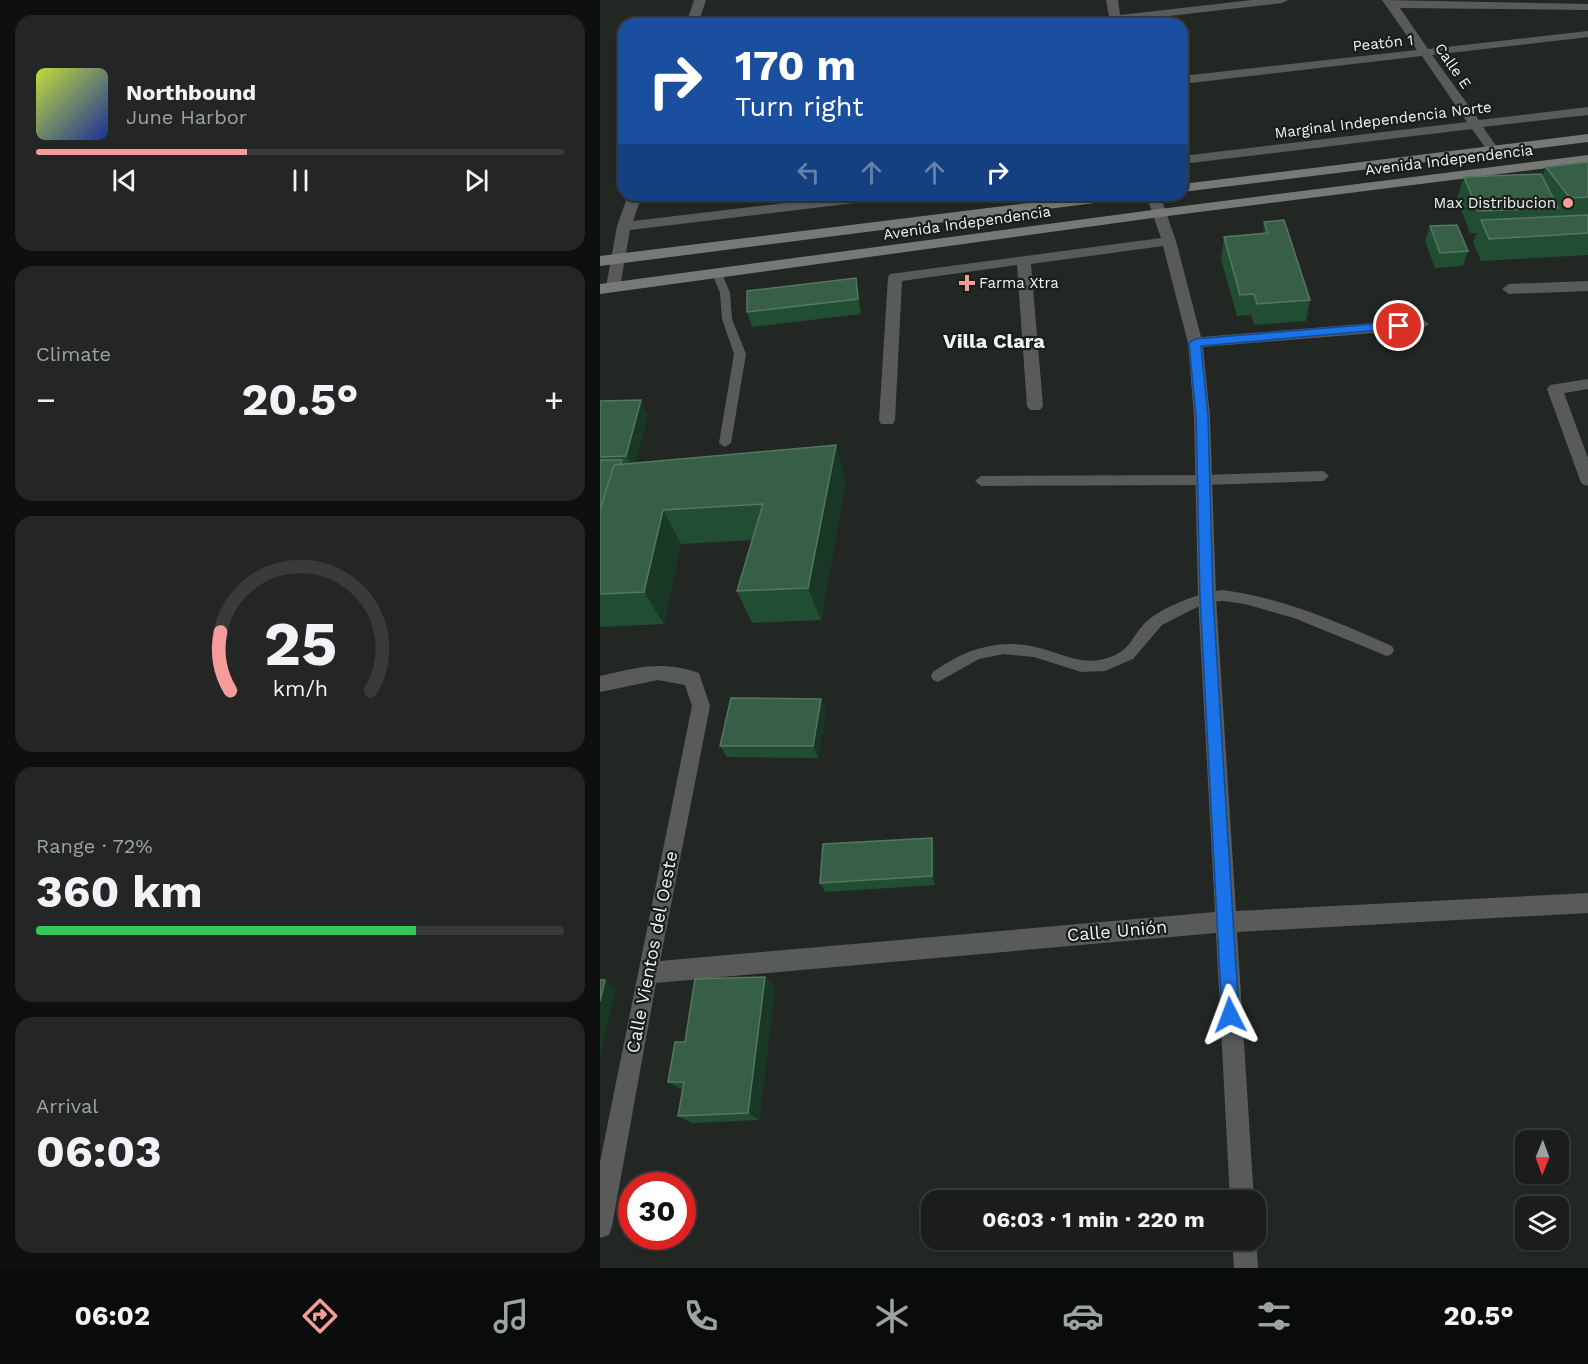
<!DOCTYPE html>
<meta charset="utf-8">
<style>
:root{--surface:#1a1d1b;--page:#232624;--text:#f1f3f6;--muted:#9fa2a3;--line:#383b3a;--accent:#f59b9a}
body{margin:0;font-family:"Work Sans",sans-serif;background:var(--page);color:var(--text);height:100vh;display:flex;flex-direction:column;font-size:22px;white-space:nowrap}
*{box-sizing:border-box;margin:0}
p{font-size:20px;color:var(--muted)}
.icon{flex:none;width:33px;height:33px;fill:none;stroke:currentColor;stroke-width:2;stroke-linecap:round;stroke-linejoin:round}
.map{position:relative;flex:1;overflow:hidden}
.panel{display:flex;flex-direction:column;gap:15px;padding:15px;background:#0e100f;width:600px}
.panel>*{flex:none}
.hud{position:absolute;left:18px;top:18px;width:570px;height:183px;border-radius:18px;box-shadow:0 2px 4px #0004,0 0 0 2px var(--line);background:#1a4fa0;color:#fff;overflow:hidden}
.needle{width:39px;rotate:181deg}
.fabs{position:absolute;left:915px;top:1130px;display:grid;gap:12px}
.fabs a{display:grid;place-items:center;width:54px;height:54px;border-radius:12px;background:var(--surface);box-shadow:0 2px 4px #0004,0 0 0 2px var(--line);font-size:30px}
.speed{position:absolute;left:18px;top:1172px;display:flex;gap:12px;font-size:30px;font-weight:700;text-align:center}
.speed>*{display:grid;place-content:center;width:78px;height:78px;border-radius:50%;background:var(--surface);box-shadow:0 2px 4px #0004,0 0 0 2px var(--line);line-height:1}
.speed .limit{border:9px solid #d22;background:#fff;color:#111}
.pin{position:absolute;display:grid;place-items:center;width:51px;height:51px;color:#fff;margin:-26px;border:3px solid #fff;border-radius:50%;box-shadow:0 2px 6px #0007}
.me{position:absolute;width:66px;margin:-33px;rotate:357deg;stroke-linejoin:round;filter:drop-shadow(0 0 4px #0008)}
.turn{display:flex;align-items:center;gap:21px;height:126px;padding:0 18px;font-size:27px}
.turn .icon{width:78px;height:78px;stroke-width:2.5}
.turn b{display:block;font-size:42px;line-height:51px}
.lanes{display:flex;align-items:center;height:57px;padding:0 18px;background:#0003;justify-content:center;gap:30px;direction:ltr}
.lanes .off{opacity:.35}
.big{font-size:45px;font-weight:700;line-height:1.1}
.panel .card{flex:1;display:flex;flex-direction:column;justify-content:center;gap:9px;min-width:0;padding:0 21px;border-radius:18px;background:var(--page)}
.panel .dial{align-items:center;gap:0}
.dial svg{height:156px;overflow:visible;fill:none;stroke:var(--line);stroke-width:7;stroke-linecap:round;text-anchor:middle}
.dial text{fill:var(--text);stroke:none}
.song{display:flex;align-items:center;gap:18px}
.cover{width:72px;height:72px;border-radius:9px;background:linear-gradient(135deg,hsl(70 70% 55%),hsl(230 70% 35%))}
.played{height:6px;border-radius:3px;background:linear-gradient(90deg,var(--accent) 40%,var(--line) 40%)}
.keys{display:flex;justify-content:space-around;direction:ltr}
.heat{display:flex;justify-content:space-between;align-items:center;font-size:33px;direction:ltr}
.charge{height:9px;border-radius:4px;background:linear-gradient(90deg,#34c759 72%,var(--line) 0)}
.trip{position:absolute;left:321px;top:1190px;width:345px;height:60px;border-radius:18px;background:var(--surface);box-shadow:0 2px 4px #0004,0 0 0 2px var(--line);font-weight:700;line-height:60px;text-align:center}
.tab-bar{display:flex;height:96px;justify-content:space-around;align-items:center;background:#0a0c0b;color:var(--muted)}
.tab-bar .icon{width:42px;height:42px}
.tab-bar .current{color:var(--accent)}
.tab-bar b{font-size:27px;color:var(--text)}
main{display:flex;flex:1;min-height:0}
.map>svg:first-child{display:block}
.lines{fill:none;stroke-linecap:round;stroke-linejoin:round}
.lane{fill:#595b5a;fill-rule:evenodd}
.street{fill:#595b5a;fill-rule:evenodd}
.secondary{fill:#767976;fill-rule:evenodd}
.wall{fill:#214e32}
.shaded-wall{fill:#183724}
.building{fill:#375f47;stroke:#547762;stroke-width:1.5}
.route{fill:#1a73e8;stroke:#114b97;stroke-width:1.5}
.poi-dot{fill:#f59b9a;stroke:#1a1e1b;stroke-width:2}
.labels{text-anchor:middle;stroke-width:4.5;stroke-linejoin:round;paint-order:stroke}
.far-street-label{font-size:15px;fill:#f1f4f2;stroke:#1a1e1b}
.far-poi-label{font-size:15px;fill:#f1f4f2;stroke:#1a1e1b;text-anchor:end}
.street-label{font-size:18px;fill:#f1f4f2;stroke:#1a1e1b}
.neighbourhood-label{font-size:20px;font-weight:bold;fill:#f1f4f2;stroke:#1a1e1b}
</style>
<main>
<section class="panel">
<div class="card">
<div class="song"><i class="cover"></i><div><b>Northbound</b><p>June Harbor</p></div></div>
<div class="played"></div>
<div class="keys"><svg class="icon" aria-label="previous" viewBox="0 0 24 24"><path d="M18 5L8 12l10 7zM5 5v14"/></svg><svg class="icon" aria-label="pause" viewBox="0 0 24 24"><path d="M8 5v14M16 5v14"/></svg><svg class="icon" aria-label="next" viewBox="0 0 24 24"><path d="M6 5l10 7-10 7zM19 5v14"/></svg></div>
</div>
<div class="card"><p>Climate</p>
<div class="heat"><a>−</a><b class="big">20.5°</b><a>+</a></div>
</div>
<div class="card dial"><svg viewBox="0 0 100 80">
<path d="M14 69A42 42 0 1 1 86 69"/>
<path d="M14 69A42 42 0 0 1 9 39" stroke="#f59b9a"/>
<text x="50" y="56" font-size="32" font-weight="700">25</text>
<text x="50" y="72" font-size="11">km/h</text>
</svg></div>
<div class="card"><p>Range · 72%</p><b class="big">360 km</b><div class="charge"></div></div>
<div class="card"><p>Arrival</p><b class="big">06:03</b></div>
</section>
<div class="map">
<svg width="988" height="1268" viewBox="0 0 988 1268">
<rect width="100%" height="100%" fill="#232724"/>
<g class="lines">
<path class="lane" d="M117,270L122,273L130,293L132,319L146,354L131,443L125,447L119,443L134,354L122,319L120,293L112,273Z
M723,471L729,476L723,481L604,485L381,486L375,481L381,476L604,475Z
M623,590C683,598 738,622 792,646L794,650L792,654L787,656L694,618L645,604L623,601L607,602L562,625L533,659L505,671L481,672L434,657L404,654L379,659L338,682L333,680L331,676L333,672C369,646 407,636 450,651C468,657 484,664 504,659C532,652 530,637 547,621C564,606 602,592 623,590Z"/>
<path class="street" d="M94,0H106L98,24H86Z
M506,0H518L520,15L652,0H688L682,3L499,24H463L469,21L509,16Z
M782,0L988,4V10L800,8L828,49L988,31V37L832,55L879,120L988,107V115L883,127L899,150L893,154L889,153L872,129L582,164V156L867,122L822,56L582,84V76L817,50Z
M28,195H42L33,221L253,195H295L288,199L30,230L20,287L13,292L6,287L17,226Z
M546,195H560L576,241L601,337L822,319L829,324L822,329L603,347L610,416L616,597L636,911L988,893V913L637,932L654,1200H630L616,933L56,983L12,1226L9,1235L0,1238V1162L92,706L85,685L58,680L0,692V676C38,668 60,660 99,673L110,706L60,961L615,912L598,597L594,416L588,343L563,246L431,264L443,406L440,410H430L427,406L417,265L302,281L295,420L293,424H281L279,420L288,277L290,274L561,238Z
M988,281V291L909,294L902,289L909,284Z
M988,379V389L964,393L988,458V486L982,484L980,480L947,389L950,385Z
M656,1237L658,1268H634L632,1239H656Z"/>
<path class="secondary" d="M988,134V142L582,192V184Z
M988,155V163L560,217L0,294V284L560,209Z
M493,195H533L526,199L0,266V256Z"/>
</g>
<path class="wall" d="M988,162V255L881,261L873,242L877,233H870L857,199L864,177L942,176L946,167Z
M664,222L710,300L706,321L654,325L651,315L637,316L621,259L624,237L663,234Z
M830,226L868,251L863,266L835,268L825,241Z
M259,293L261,314L152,327L147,312Z
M0,401L48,414L35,463L246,480L221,620L152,623L137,591L152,540L81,544L64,624L0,627Z
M221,699L226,711L218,758L127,757L120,746Z
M332,838L335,848V885L225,892L220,883Z
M165,977L175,988L159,1120L92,1123L78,1116L83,1090L68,1082L85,1042Z"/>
<path class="shaded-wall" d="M256,278L259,293L261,314L258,299Z
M41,400L48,414L33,470L26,456Z
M236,445L246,480L221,620L208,588Z
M63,510L81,544L64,624L44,592Z
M221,699L226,711L218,758L213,746Z
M332,838L335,848V885L332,876Z
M165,977L175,988L159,1120L148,1113Z
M5,980L16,988L0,1056V1001Z"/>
<path class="building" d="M988,162V197L970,198L946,167Z
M941,174L958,208L878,211L864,177Z
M988,215V233L889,239L881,220Z
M684,220L710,300L657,304L654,294L640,295L624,237L668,233L664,222Z
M857,225L868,251L840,253L830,226Z
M256,278L258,299L147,312V291Z
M41,400L26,456L0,457V401Z
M236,445L208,588L137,591L163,504L63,510L44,592L0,594V510L14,465Z
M0,460H22L21,464L14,465L0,510Z
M131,698L221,699L213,746H120Z
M332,838V876L220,883L223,844Z
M165,977L148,1113L78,1116L84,1082H68L75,1042H85L95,979Z
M0,980H5L0,1001Z"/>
<path class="route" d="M799,322L804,326L803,328L601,346L608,416L613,597L639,1015L636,1021L630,1023L624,1021L622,1015L600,597L596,416L589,343L595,339Z"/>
<g class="poi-dot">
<circle cx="968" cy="203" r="6"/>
<path d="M364 274h6v6h6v6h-6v6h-6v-6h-6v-6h6z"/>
</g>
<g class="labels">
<g class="far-street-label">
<text transform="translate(783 43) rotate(-6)" y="5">Peatón 1</text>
<text transform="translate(853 66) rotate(55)" y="5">Calle E</text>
<text transform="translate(783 120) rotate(-7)" y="5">Marginal Independencia Norte</text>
<text transform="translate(849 160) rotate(-7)" y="5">Avenida Independencia</text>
<text transform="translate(367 223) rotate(-8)" y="5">Avenida Independencia</text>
</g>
<g class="far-poi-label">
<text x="956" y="208">Max Distribucion</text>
<text x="379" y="288" text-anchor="start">Farma Xtra</text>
</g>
<g class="street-label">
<text transform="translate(517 931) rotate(-5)" y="6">Calle Unión</text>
<text transform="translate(52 952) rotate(-79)" y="6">Calle Vientos del Oeste</text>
</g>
<g class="neighbourhood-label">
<text x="394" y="348">Villa Clara</text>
</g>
</g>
</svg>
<div class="fabs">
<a><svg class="needle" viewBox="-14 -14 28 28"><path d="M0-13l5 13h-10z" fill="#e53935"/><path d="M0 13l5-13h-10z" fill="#9fa2a3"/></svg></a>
<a><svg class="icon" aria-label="layers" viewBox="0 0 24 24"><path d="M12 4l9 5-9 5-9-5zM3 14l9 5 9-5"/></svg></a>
</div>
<div class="speed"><div class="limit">30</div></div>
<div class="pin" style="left:799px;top:326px;background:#d93025"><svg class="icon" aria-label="arrive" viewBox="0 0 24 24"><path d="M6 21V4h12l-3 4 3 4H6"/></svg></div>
<svg class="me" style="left:630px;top:1015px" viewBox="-20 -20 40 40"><path d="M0-17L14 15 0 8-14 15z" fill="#1a73e8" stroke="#fff" stroke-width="4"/></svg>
<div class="trip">06:03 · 1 min · 220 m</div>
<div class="hud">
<div class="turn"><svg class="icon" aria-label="right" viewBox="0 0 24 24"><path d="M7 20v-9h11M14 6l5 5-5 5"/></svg><div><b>170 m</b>Turn right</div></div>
<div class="lanes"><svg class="icon off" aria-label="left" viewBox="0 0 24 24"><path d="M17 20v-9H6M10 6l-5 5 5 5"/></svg><svg class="icon off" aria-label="ahead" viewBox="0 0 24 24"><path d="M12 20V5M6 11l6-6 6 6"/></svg><svg class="icon off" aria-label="ahead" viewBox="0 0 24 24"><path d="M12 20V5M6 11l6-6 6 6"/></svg><svg class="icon" aria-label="right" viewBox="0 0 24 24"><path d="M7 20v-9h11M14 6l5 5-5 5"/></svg></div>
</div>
</div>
</main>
<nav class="tab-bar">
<b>06:02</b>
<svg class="icon current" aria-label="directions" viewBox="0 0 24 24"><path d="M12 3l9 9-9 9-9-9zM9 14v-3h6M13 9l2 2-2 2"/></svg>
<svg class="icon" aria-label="music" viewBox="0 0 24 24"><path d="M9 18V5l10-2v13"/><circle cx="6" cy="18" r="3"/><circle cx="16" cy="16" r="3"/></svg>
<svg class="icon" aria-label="phone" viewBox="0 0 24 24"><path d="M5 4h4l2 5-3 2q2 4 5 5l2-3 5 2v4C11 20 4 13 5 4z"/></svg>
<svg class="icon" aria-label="climate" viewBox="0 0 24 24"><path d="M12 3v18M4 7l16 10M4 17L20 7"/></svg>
<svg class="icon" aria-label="car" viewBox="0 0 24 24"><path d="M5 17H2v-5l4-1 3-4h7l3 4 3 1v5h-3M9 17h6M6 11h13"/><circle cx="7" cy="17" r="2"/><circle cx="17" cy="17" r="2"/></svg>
<svg class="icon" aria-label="filters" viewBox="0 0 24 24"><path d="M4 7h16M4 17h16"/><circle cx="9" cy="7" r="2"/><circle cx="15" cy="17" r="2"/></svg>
<b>20.5°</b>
</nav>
